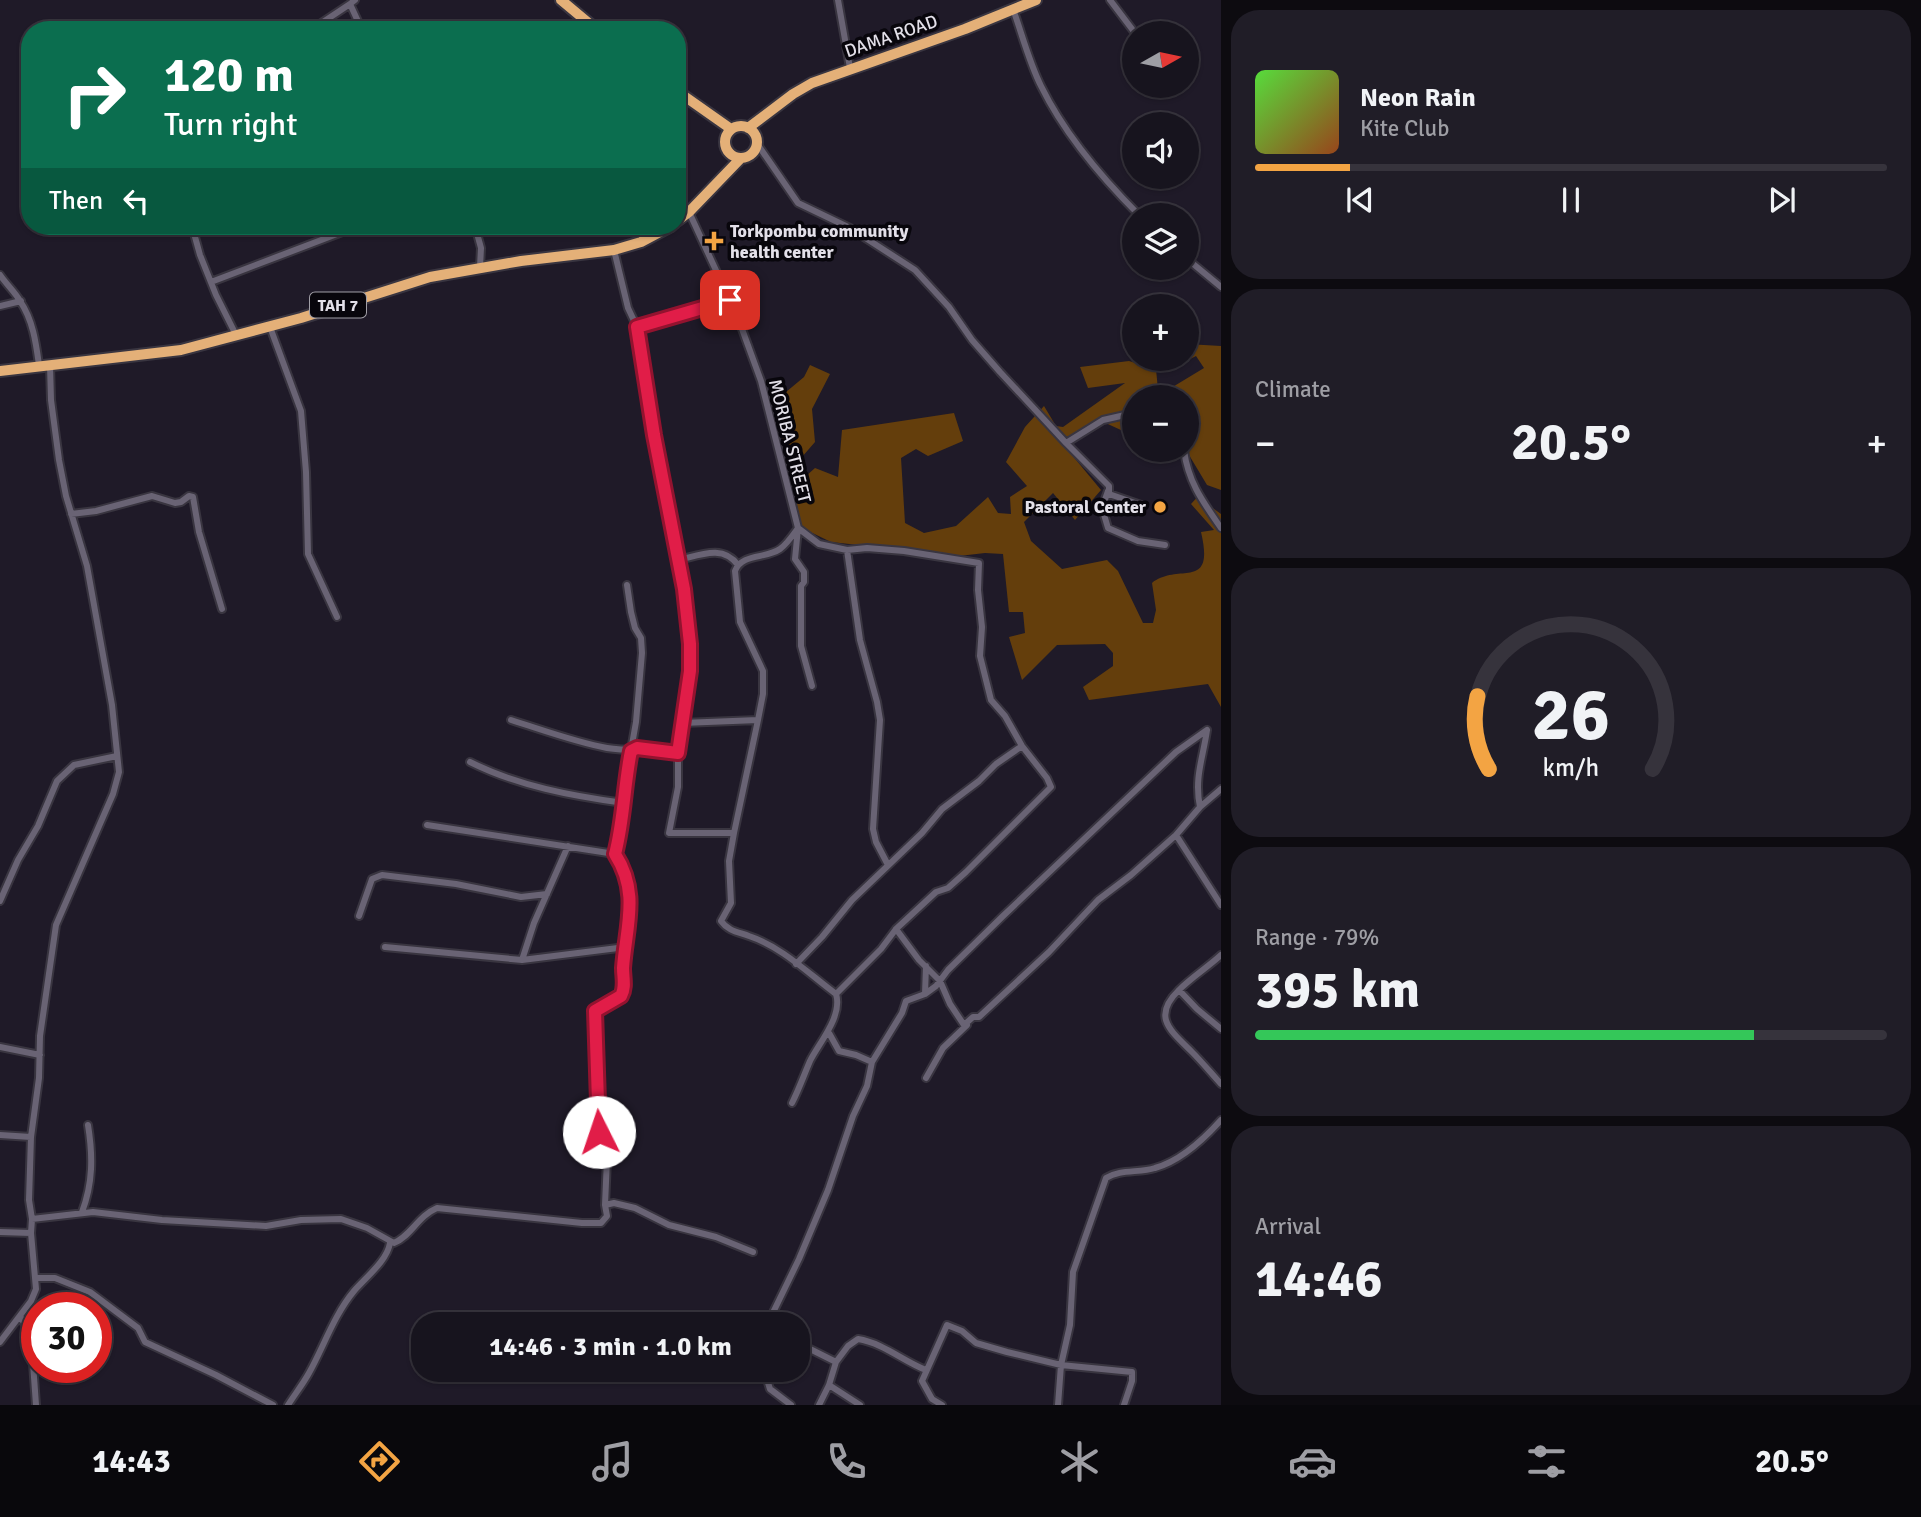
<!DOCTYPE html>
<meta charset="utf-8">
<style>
:root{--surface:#17141e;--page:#201d27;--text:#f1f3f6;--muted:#9e9ea4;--line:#36333c;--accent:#f3a443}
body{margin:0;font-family:Signika,sans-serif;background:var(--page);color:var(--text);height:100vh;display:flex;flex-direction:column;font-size:26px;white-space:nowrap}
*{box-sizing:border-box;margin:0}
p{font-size:23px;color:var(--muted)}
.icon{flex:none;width:38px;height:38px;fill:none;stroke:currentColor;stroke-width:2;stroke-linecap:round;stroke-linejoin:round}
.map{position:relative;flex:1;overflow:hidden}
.panel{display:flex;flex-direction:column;gap:10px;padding:10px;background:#0d0b10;width:700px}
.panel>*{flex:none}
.top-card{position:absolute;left:21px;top:21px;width:665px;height:214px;border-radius:28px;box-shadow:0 2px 5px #0004,0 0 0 2px var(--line);background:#0b6e4f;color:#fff;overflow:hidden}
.needle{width:46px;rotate:81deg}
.tools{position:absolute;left:1122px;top:21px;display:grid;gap:14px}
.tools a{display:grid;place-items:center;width:77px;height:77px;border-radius:50%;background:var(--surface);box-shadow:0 2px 5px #0004,0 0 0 2px var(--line);font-size:35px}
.speed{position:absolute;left:21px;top:1292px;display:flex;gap:14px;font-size:35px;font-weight:700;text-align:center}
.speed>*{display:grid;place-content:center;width:91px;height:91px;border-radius:50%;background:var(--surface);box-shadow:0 2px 5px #0004,0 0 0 2px var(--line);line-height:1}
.speed .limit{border:10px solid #d22;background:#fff;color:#111}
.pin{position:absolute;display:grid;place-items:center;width:60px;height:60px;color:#fff;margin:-30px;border-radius:14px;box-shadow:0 4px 10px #0006}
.me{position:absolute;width:77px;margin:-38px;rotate:356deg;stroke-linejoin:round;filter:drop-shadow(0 0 5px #0008)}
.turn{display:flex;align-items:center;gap:24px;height:147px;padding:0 28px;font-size:32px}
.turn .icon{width:91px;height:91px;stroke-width:2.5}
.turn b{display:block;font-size:49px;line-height:60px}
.then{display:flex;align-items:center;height:66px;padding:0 28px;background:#0003;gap:14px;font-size:26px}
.big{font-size:52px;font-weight:700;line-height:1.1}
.panel .widget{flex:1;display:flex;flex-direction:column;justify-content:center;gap:10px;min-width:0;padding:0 24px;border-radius:28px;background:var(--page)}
.panel .dial{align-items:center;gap:0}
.dial svg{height:182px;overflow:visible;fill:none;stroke:var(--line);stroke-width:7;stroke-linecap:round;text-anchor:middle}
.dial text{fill:var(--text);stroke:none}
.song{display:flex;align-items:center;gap:21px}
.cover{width:84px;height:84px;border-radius:10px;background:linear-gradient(135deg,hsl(110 70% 55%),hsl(20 70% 35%))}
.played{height:7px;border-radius:4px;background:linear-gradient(90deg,var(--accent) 15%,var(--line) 15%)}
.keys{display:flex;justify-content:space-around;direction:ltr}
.heat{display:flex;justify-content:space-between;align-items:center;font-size:38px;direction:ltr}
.charge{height:10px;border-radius:5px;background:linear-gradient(90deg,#34c759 79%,var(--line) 0)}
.trip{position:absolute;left:411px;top:1312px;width:399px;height:70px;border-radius:28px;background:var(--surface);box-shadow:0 2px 5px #0004,0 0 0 2px var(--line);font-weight:700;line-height:70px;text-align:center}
.tab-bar{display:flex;height:112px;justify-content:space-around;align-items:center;background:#09080c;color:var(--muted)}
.tab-bar .icon{width:49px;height:49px}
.tab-bar .active{color:var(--accent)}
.tab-bar b{font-size:32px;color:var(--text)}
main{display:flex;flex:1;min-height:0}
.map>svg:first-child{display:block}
.forest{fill:#643e0c}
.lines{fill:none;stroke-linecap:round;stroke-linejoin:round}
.street-casing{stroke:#393540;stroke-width:10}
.highway-casing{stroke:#393540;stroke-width:14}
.street{stroke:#696374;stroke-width:6}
.highway{stroke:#e4b078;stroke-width:10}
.route-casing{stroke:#92132f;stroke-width:18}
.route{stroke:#e11d48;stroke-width:12}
.poi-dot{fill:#f3a443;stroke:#08060c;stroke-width:2.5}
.labels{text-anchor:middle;stroke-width:7;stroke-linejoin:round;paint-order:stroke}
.shield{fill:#08060c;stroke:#a19fa7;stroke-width:2}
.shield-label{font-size:16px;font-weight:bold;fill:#e3e0e9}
.street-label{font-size:18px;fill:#e3e0e9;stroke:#08060c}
.poi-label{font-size:18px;font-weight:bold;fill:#e3e0e9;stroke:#08060c;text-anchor:start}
</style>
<main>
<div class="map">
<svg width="1221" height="1405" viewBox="0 0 1221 1405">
<rect width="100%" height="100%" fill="#1f1a28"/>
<path class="forest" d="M1187,344L1221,346V490L1207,485L1186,450V397H1164L1166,391L1204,368L1196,356L1169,370L1167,366L1173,359H1186Z
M1129,361L1156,369L1158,390L1146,397H1134V436L1099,420L1062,443L1101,490L1075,520L1053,493L1024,522L1031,541L1062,569L1107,560L1118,571L1143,623H1153L1156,610L1152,583C1179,562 1215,592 1201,532L1214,530L1191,504L1201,493L1210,506L1221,514V707L1208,684L1089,700L1083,687L1113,666V653L1105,644L1057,645L1022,680L1009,637L1025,633L1023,612H1009L1003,554L985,553L959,556L831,542L802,528L774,402L804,377L810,365L830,374L812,409L815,442L795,465L806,476L815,468L838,477L842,430L954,413L963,441L928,456L916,449L901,458L905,523L924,533L956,526L988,497L998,513L1011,514L1010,497L1027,486L1006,462L1025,427L1044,406L1056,426L1063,427L1125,383L1088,388L1080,367Z"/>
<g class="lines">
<defs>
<path id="street" d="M355,0L350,4L362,30
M838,0L850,68
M1110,0L1135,33
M1013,9C1022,34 1029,62 1041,86C1064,133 1102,178 1139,215
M311,30L350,4
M758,145L798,203L850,228L915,270L949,307L972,340L1000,372L1066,443L1109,486V494L1141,505
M689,212L738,318L761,381L798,528L795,559L804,572V582L801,586V646L812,686
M192,226L200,255L216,295L236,335
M475,226L481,248L480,267
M614,250L628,308L637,327L654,435L684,589L689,625L690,671L678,753V787L669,833H734L758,720L763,694V671L740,622L735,571C742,553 766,559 780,549C787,544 793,535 798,528
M1186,258L1221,287
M0,275C6,284 15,292 20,301C33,320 36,343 39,365
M211,282L358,226
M0,306L21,301
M270,327L301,411L306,472L308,554L337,617
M637,327L730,300
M1066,443L1103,420L1134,413
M1184,450C1188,482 1203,502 1221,528
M1108,491L1102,508L1108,528L1138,541L1165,545
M71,514L96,511L152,496L175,503L181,502L189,496L193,497L199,532L222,609
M847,550L860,640L877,702L880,720L873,829L876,842L888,865
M679,560C700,555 723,544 738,565
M511,720C543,730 575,742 607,748C631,752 653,748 678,753
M682,723L758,720
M470,762C518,786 572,796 624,803
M1200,807C1194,778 1203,758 1207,730
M427,825L615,854
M734,833L729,861L731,903L721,921C728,931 738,932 749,936C782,947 809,974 836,994
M1176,835L1221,905
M0,901L18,860L38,826L57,781L74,765L117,756
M359,916L372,879L382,875L456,884L521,897L547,894
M896,929L919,960L940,981L950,1004L964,1025L973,1017H979L1049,952L1098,900L1131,875L1176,835L1200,807L1221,789
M385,947L522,960L626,947
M1221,955C1208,967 1192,977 1179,990C1151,1017 1171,1031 1192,1052C1202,1062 1211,1073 1221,1084
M522,960L534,923L568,846
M796,964L822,937L852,900L922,833L942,809L979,781L996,764L1022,746
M1179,990L1197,1009L1221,1029
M925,994L926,966
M829,1033L839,1051L856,1055L872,1062
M0,1047L40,1055
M926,1078L943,1048L967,1025
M792,1103C799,1089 804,1075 810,1061C819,1043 843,1016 836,994L881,949L896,929L936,892L948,888L966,872L1051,787L1047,778L1022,746L1005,716L991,700L980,656L982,627L978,590L979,563L904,551L867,548L847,550L819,544L798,528
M0,1135L31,1137
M605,1205L614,1203L635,1208L669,1225L716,1237L753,1252
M82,1212C93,1183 93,1156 88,1125
M32,1219L93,1212L162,1220L266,1226L301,1220L341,1219L367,1228L394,1243C411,1236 418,1216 437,1208L582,1223H601L607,1216L605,1205L607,1159L599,1132L597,1112L595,1011L621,996C626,987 623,978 623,968C626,926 640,893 615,854L623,820L627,773L636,722L642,653L641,638L635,628L631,612L627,585
M0,1232L31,1233
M36,1278H55L90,1292L138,1328L145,1342L216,1375L273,1405
M20,1316L31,1335L36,1405
M767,1325L799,1259L828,1190L853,1116L867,1086L872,1062L902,1013L906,1001L925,994L936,986L948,970L1003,916L1176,752L1207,730
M0,1342L31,1301L36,1289L31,1233L32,1219L29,1200L31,1137L39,1078L40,1036L56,925L113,794L119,772L112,705L87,566L66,496L59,460L51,400L50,365
M798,1343L836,1362L829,1385L819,1405
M836,1362L848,1346L858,1339C883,1343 903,1361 926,1370
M764,1370L770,1389L791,1405
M829,1385L860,1405
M288,1405C295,1394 303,1384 309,1373C324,1346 334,1315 354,1291C366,1277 387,1261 390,1243
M942,1405L932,1399L922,1381L947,1325L962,1331L976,1343L1007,1352L1061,1365L1132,1372V1381L1124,1405
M1058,1405L1061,1365L1070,1325L1073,1272L1106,1178C1120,1169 1139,1173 1155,1168C1180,1161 1204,1139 1221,1120"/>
<path id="highway" d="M561,0L597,30
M677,91L731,129
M725 142a16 16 0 1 1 32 0a16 16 0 1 1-32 0Z
M748,128L793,94L812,83L965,29L1036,0
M677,221L689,212L741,158
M0,371L181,350L301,318L430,277L521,261L614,250L641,242L671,226"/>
</defs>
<use href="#street" class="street-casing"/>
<use href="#highway" class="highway-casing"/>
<use href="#street" class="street"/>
<use href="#highway" class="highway"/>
</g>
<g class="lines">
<defs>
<path id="route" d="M599,1132L595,1011L621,996C626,987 623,978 623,968C626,926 640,893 615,854C624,820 624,785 631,751L637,748L678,753L690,671V644L684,589L654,435L637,327L730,300"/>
</defs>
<use href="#route" class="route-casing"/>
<use href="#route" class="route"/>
</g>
<g class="poi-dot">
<path d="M710.5 230.5h7v7h7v7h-7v7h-7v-7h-7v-7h7z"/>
<circle cx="1160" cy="507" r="7"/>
</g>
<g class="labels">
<rect class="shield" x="310" y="292.5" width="56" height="25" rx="5"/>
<g class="shield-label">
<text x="338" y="311">TAH 7</text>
</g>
<g class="street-label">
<text transform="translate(891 36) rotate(-19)" y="6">DAMA ROAD</text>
<text transform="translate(790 441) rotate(76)" y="6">MORIBA STREET</text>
</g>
<g class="poi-label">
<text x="730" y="237">Torkpombu community<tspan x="730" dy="21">health center</tspan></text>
<text x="1146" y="513" text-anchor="end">Pastoral Center</text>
</g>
</g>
</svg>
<div class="tools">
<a><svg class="needle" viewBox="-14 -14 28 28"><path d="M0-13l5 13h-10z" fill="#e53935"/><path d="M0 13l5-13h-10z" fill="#9e9ea4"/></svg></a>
<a><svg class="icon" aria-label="sound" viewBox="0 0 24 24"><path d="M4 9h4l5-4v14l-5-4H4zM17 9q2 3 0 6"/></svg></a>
<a><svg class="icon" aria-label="layers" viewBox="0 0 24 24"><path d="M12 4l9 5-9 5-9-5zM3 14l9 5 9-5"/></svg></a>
<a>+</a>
<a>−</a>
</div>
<div class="speed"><div class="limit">30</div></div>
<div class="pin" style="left:730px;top:300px;background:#d93025"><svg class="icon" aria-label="arrive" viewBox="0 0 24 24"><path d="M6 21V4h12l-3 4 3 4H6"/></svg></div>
<svg class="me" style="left:599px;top:1132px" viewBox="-20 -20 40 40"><circle r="19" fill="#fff"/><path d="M0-13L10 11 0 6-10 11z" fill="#e11d48"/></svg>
<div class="trip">14:46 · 3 min · 1.0 km</div>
<div class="top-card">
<div class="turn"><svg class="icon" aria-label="right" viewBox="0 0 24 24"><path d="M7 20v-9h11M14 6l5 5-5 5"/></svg><div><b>120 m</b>Turn right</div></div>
<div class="then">Then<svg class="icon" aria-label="left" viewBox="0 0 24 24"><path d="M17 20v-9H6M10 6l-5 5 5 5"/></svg></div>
</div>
</div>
<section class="panel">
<div class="widget">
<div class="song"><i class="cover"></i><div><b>Neon Rain</b><p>Kite Club</p></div></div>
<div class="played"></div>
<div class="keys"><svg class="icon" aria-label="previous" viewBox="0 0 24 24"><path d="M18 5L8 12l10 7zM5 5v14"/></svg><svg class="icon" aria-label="pause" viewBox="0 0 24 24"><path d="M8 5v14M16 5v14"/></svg><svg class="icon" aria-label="next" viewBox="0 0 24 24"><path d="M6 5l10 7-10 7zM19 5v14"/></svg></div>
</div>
<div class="widget"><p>Climate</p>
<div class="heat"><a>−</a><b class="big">20.5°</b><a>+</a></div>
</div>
<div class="widget dial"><svg viewBox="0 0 100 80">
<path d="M14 69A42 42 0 1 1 86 69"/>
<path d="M14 69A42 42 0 0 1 9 37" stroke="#f3a443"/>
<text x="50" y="56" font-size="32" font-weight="700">26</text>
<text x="50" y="72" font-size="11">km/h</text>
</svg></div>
<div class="widget"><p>Range · 79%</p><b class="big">395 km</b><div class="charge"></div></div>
<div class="widget"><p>Arrival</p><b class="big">14:46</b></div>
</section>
</main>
<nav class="tab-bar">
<b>14:43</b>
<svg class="icon active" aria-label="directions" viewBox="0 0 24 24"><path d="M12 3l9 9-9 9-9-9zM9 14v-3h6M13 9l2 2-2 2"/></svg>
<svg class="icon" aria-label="music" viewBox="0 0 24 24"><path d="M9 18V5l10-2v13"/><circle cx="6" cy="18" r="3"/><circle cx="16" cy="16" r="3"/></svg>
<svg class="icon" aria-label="phone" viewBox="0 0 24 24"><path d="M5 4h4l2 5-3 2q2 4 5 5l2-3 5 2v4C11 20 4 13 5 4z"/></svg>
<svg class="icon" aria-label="climate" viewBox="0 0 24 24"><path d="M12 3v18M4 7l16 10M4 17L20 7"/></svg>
<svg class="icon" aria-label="car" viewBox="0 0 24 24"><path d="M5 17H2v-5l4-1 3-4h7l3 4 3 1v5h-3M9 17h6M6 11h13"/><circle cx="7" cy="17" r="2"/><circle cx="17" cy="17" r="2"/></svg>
<svg class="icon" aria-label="filters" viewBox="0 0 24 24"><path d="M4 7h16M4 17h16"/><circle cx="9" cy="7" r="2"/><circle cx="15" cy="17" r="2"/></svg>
<b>20.5°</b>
</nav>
